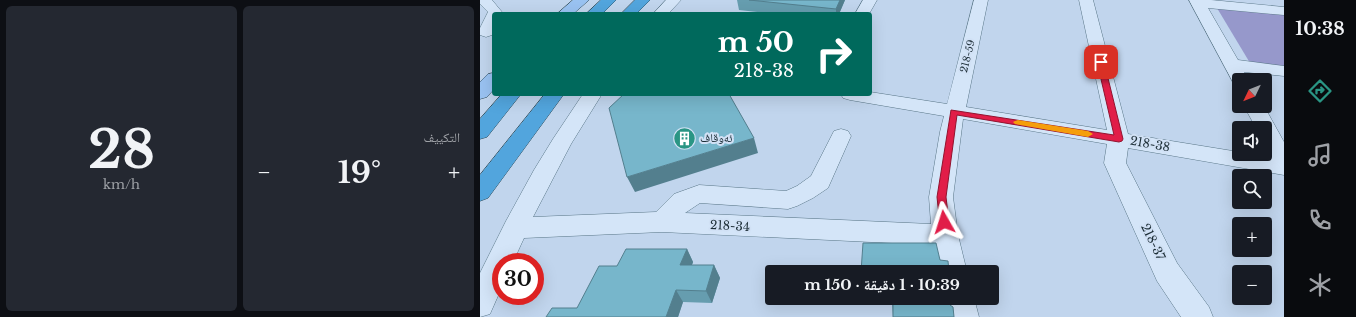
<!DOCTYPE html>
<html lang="ar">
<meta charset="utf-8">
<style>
:root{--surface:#171b24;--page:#242831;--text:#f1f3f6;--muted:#9ea1a6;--accent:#2a9584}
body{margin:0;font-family:"Libre Baskerville","Noto Naskh Arabic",serif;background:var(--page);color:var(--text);direction:rtl;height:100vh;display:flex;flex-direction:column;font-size:15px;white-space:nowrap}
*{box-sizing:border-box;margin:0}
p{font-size:13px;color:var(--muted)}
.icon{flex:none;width:22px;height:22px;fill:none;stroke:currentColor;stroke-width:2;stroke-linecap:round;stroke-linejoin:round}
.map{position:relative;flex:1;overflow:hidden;direction:ltr}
.sheet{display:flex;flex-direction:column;gap:6px;padding:6px;background:#0d0f14;width:480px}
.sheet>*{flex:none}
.banner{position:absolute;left:12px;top:12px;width:380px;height:84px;border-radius:4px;box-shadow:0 4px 16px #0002;direction:rtl;background:#00695c;color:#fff;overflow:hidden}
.needle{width:26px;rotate:227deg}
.controls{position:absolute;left:752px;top:73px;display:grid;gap:8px}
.controls a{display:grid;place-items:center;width:40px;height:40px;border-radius:4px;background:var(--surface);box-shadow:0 4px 16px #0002;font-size:20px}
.speed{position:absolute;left:12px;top:253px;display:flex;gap:8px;font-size:20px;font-weight:700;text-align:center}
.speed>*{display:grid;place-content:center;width:52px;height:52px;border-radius:50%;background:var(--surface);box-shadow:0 4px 16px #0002;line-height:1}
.speed .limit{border:6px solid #d22;background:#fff;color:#111}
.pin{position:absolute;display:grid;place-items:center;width:34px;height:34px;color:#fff;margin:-17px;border-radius:8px;box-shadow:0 2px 6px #0006}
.me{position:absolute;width:44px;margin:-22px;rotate:354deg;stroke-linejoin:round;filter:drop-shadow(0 0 3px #0008)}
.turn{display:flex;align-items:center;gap:14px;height:84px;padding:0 12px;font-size:18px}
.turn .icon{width:52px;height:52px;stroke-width:2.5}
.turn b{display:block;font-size:28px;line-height:34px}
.big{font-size:30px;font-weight:700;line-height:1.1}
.sheet .widget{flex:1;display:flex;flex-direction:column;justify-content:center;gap:6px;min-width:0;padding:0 14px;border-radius:6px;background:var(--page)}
.sheet .dial{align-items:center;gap:0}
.dial b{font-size:52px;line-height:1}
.heat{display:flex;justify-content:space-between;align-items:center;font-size:22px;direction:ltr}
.sheet .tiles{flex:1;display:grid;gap:6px;grid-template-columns:repeat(2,1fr)}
.trip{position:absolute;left:285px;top:265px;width:234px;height:40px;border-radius:4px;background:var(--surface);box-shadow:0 4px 16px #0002;font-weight:700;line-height:40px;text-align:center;direction:rtl}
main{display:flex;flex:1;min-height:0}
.menu{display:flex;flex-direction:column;width:72px;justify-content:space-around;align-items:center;background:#090b0e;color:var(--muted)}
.menu .icon{width:28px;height:28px}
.menu .on{color:var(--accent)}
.menu b{font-size:18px;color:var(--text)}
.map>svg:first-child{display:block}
.green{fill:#9698cb}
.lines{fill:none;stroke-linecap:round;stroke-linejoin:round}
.minor-casing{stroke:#597687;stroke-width:1}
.major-casing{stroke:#2d4854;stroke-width:1}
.highway-casing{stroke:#2d4854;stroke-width:1}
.minor{fill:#d4e5f8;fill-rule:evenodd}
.major{fill:#99c2f1;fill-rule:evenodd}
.highway{fill:#52a5dd;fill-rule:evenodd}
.wall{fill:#669daf}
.shaded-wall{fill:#537f8e}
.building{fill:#77b6cb;stroke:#537f8e}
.route{fill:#e11d48;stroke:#92132f}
.slow{fill:#f59e0b}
.labels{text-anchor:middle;stroke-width:4;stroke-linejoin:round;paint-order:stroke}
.far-street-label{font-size:10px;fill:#1d2e37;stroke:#d1e1f5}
.poi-label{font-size:12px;fill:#1d2e37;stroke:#d1e1f5;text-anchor:start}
.street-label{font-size:12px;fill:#1d2e37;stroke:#d1e1f5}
</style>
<main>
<nav class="menu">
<b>10:38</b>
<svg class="icon on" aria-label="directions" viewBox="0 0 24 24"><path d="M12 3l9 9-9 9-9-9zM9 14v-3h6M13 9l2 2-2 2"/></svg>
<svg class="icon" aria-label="music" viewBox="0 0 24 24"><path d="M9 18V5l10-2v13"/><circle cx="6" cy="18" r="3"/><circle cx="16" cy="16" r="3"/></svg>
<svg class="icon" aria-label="phone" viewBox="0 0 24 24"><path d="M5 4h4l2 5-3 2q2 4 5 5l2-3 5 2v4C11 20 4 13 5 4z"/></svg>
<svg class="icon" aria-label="climate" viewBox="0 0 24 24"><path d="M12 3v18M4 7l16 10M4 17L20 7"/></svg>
</nav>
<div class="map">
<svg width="804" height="317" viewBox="0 0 804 317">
<rect width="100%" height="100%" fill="#c1d5ed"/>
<path class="green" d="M737,8L804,15V67L770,63Z"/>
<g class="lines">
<defs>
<path id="minor" d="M0,0H12L22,12L21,14H14V32L12,35L6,37L0,35V28L8,12L0,4Z
M186,0H201L188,14H173Z
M383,0H397L389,14H375Z
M494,0H508L486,107L627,130L599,0H613L648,134L759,152V154H773L790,157L785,146V128H776L764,106H784L804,142V175L648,148L646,163L697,263L729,307L733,317H701L677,281L624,163L627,144L483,119L473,197L478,235L487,272H459L454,245L182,232L44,238L33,262H21V289L10,314L0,317V273L26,221L54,170L73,139L103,94H122L91,144L53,217L176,212L194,194L219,185L306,191L317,186L331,176L354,131L361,129L368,131L371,136L348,188L333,198L317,206L308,209L220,203L205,213L451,224L449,197L460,132L464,116L370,100L363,98L361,94H390V92L467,104Z
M709,0H731L804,7V15L728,8L758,60L804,66V76L764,72L769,80H759V85L754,84Z
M464,298H494L499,317H469Z"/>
<path id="major" d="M93,0H109L93,14H77Z
M14,73V89L7,97L0,99V82L8,74Z"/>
<path id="highway" d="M121,0H136L122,14H106Z
M155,0H170L156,14H141Z
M22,94H41L7,137L0,139V119Z
M65,94H84L8,198L0,201V175Z"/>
</defs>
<use href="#minor" class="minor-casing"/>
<use href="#major" class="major-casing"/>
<use href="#highway" class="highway-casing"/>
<use href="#minor" class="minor"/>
<use href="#major" class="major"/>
<use href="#highway" class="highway"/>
</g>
<path class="wall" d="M257,0H365L359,14H295L259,10Z
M207,249L213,262L212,265H234L240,278L232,303L203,302L198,317H66L97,308L137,266Z
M381,298H468L474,317H413L412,304H381Z"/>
<path class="shaded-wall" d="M360,0H365L359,14H356V9Z
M274,138L278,153L155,192L147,177Z
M207,249L213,262L207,278L200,265Z
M234,265L240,278L232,303L226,291Z
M196,290L203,302L198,317H186Z"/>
<path class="building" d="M269,0H360L356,9Z
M144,94H249L274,138L147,177L129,108Z
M383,243H456L460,260L468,261L469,272H381Z
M146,249H207L200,265H234L226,291L196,290L186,317H66L72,308H97L119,266H137Z
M413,298H468L470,305L473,307L474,317H413Z"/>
<path class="route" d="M618,60H621L624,62L643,139L642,141L639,142L477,115L466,197L469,222L468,225L464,226L460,225L457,197L471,110L634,135L617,62Z"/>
<path class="slow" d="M538,120L608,131L613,134L608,137L535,124L533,122L535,121Z"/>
<defs>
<symbol id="building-disc" viewBox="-11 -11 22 22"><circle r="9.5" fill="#2a9584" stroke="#d1e1f5"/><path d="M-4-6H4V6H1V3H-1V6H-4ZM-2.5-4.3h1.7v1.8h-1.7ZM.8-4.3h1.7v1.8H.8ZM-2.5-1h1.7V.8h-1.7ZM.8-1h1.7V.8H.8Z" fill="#fff"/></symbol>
</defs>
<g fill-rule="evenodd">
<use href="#building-disc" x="192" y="126" width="25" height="25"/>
</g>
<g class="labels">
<g class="far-street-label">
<text transform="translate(487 56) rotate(-76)" y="4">218-59</text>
</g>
<g class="poi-label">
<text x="220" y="142">ئەوقاف</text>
</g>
<g class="street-label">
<text transform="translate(670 144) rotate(10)" y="4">218-38</text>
<text transform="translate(250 226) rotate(3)" y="4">218-34</text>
<text transform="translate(673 242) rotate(64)" y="4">218-37</text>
</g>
</g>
</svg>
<div class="controls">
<a><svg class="needle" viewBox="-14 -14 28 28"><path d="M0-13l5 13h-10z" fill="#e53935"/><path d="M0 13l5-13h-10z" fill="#9ea1a6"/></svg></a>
<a><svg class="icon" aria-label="sound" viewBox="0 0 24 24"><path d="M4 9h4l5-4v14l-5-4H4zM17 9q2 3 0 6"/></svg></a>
<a><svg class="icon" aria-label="search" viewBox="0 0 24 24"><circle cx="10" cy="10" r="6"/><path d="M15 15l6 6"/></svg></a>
<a>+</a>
<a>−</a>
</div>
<div class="speed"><div class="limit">30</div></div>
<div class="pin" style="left:621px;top:62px;background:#d93025"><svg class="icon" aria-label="arrive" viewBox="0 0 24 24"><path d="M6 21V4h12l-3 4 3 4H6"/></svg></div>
<svg class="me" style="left:464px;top:222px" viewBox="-20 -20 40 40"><path d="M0-17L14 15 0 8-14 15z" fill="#e11d48" stroke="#fff" stroke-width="4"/></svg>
<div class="trip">10:39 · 1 دقيقة · 150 m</div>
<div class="banner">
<div class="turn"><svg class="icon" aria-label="right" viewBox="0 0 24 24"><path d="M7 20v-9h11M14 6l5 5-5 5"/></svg><div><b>50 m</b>218-38</div></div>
</div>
</div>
<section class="sheet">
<div class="tiles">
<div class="widget"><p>التكييف</p>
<div class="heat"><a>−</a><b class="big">19°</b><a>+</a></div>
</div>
<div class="widget dial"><b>28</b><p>km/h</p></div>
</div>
</section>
</main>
